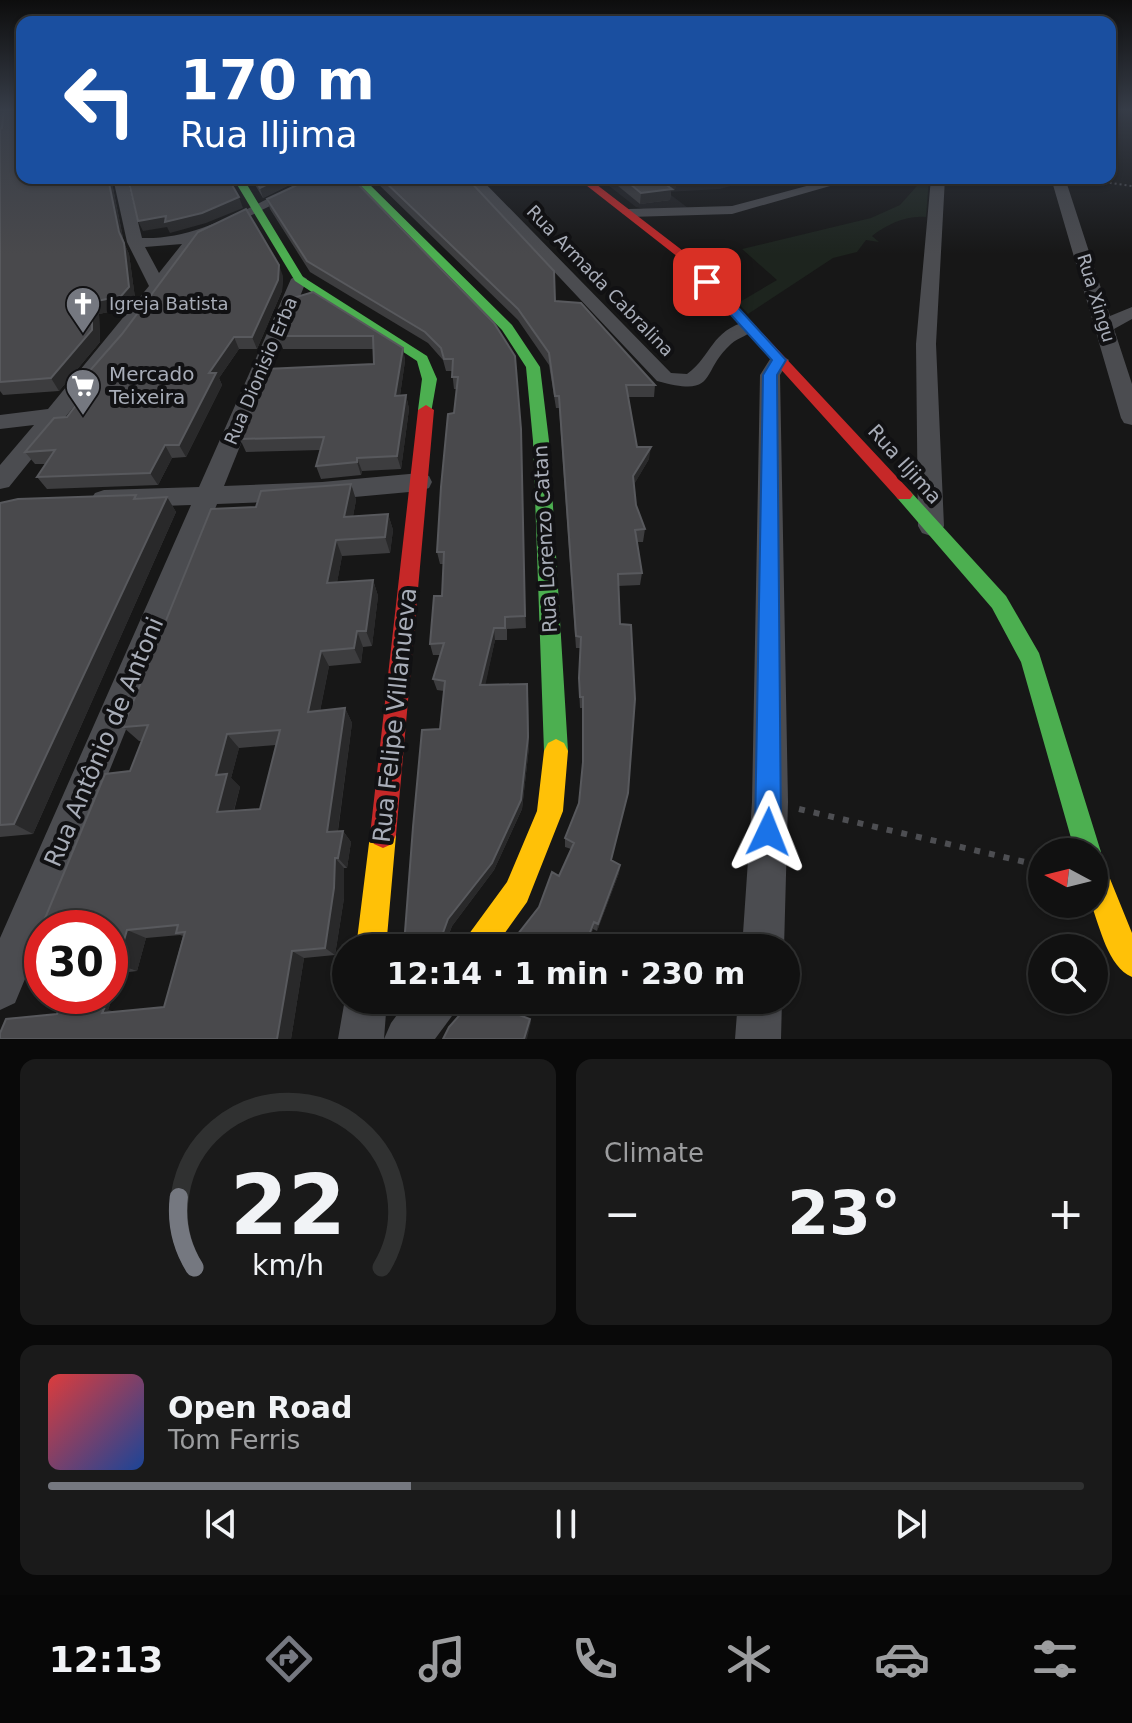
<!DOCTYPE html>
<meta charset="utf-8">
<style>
:root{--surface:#111;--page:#1a1a1a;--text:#f1f3f6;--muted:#9c9d9f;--line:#303131;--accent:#757880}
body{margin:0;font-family:"DejaVu Sans",sans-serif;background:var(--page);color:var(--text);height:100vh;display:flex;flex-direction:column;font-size:30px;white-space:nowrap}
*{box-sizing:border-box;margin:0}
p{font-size:26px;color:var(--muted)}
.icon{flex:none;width:44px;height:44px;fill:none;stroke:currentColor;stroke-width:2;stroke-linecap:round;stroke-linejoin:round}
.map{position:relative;height:1039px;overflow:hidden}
.side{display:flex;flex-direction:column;gap:20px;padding:20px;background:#090909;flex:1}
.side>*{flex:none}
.banner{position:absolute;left:16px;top:16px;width:1100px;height:168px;border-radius:16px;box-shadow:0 2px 6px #0004,0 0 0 2px var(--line);background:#1a4fa0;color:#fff;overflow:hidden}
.needle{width:52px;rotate:277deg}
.controls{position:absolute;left:1028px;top:838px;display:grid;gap:16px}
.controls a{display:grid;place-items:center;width:80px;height:80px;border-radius:50%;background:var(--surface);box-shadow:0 2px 6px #0004,0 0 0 2px var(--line);font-size:40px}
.speed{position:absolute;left:24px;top:910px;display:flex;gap:16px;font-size:40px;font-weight:700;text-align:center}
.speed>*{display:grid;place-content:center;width:104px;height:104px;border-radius:50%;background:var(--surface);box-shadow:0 2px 6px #0004,0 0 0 2px var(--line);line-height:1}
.speed .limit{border:12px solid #d22;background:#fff;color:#111}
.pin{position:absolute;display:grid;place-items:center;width:68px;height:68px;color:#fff;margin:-34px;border-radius:16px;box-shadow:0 4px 12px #0006}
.me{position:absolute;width:88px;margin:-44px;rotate:2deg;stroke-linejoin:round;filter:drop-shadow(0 0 6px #0008)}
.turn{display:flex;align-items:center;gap:28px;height:168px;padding:0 32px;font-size:36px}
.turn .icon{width:104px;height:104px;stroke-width:2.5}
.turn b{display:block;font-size:56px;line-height:68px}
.big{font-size:60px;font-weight:800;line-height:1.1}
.side .tile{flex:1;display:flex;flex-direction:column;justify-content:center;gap:12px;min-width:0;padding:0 28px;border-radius:16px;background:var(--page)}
.side .dial{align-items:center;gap:0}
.dial svg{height:208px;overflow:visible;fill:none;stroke:var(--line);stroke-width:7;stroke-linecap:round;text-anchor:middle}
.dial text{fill:var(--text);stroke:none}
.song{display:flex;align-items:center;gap:24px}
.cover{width:96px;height:96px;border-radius:12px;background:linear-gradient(135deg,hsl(0 70% 55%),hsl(220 70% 35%))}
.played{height:8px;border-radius:4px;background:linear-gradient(90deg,var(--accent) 35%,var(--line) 35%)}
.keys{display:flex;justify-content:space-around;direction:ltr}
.heat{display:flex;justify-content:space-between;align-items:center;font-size:44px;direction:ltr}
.side .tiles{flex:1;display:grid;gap:20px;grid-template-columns:1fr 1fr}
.tile:last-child{grid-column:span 2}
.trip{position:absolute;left:332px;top:934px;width:468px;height:80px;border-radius:40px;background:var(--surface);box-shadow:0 2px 6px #0004,0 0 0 2px var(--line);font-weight:800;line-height:80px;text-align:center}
.dock{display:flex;height:128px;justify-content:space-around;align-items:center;background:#070707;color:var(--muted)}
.dock .icon{width:56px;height:56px}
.dock .selected{color:var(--accent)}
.dock b{font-size:36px;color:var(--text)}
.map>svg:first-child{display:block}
.built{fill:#212123}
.green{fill:#1d241e}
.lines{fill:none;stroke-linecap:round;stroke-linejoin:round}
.path-far1{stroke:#4d4e52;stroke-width:2;stroke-dasharray:2 3;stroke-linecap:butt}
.path{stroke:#4d4e52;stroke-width:6;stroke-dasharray:6 9;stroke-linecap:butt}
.street{fill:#4b4c50;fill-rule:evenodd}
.fast{fill:#4caf50;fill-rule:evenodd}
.slow{fill:#ffc107;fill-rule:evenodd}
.jam{fill:#c62828;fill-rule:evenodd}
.wall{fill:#3d3d3f;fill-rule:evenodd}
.shaded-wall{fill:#29292a}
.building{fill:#49494c;stroke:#58595d;stroke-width:2;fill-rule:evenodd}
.route{fill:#1a73e8;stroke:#114b97;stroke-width:2}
.labels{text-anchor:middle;stroke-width:8;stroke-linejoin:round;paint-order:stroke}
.far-street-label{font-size:18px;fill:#a8adb8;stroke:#111113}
.far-poi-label{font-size:18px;fill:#a8adb8;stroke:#111113;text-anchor:start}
.poi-label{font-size:20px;fill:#a8adb8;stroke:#111113;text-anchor:start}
.street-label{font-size:20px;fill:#a8adb8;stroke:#111113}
.near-street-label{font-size:24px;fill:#a8adb8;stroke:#111113}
</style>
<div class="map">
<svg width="1132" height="1039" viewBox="0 0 1132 1039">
<rect width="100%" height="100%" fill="#171717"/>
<path class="built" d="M599,178H758L720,189L667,192L688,208L647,210L636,207Z"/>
<path class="green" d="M924,178H929L926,217C907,215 887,224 872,236L879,242L866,240L857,252L833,258L748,314L738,303L777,280L742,249L871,218L900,205Z"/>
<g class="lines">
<path class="path-far1" d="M1075,178L1132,186"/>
<path class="path" d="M799,809L1042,866"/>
<path class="street" d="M0,108H7L6,134L0,137Z
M1125,108H1132V112Z
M113,178H127L142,238C201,240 257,202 310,178H328L200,240L129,338L9,487L0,489V465L34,425L0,429V415L48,409L149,286L127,242ZM182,244L159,273L145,247Z
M466,178H480L671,373L687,374C713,355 710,331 748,321L757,327C750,335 739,337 731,344C699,373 719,398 657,381Z
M509,178H586L593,182L586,186L516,182Z
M836,178H858L732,214L629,217L622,213L629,209L732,206Z
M931,178H945L936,344L944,526L940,533L931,536L922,533L918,526L916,344Z
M1051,178H1065L1110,316L1132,307V319L1114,329L1132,384V425L1124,423L1121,418Z
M299,274L307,279L224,486L322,482L420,473L429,476L432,482L429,488L420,491L322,500L217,504L46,928H42V938L15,1003L0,1010V938L191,505L104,508L95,505L91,499L95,493L104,490L199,487L291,279Z
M779,354L789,360L780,375L788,802L784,948H742L752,802L760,375L772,356Z
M346,993V1000H387L384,1039H338Z
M408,1000H458L452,1016L435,1039H384L391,1023Z
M738,1000H782L781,1039H735Z"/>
<path class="fast" d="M233,178H243L303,277L427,356L437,379L431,413H421L418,410L422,379L417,361L295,281Z
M353,178H363L512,325L540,367L549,441L568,751L564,759L556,763L548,759L544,751L533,441L526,367L502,330Z
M904,489L910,491L1006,596L1039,653L1101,852L1097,861L1094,863V852H1075L1021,662L992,608L898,499L895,495L898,491Z"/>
<path class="slow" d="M556,739L564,743L568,751L563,811L527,902L494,948H461L466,938L507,882L537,811L544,751L548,743Z
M383,822L392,826L396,835L386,948H356L370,835L374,826Z
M1094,860L1104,864L1132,933V977C1108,967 1100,927 1091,904H1094Z"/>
<path class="jam" d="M577,178H588L691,257L910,491L913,495L910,499H898L683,261Z
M426,405L434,410L396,835L392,844L383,848L374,844L370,835L418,410Z"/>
</g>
<path class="wall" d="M0,129L22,178H111L124,243L129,254L135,298L127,308L99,314L100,342L59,391L3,395L0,391Z
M251,178H303L263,198Z
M372,178H467L555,301L655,385L654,397H628L637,447L649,459L634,484L636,505L645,529L643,542H637L642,573L640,585L618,586L612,860L620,865L619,873L597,931L593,929L586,948H507L539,907L559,876L571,849L565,847V838L579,803L583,767V708H580L579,689L581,648H576L559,408H556L549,365L518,320Z
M613,178H675L676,179L675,190L671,191L670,200L640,204L612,181Z
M267,199L515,356L526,628L507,629V640H495L485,684L528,695L529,747L522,809L494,870L452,926L445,945L452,948H407L404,945L440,729L444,691L437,690L433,679L441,655H433L430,644L442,596L444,564H440L437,552L457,389H454L452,371H446L443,360L428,343L310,272L270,209Z
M283,276L282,291L257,349H239L219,378L222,385L186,457L172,458L158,485L47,489L37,477L46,464H35L25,452L67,417L91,385L87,378Z
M293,298L403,348L405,361L400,395H406L409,409L401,469L362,471L361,475L321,479L316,466L320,450L246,452L240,439L374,364V349H283L278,336Z
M351,484L356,500L353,516L388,514L393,530L390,553L342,556L337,582L373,580L378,596L372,646L363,647L361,663L329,666L320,711L345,708L352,723L338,831H343L351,842L347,868H344V898L335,955L304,958L291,1039H0V1033L6,1019L57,1014L63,996H110V928H42V950L33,947L105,774L130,771L142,741H139L123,727L211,509L256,507L261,491ZM276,745L260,809L234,811L240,787L231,778L239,748ZM180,935L183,936L164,1007L114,1012L108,1010L121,973L137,971L146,938Z
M167,497L176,512L33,834L0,837V503Z"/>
<path class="shaded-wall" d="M108,178H111L124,243L119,232Z
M280,178H303L263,198L260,188Z
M676,179L675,190L671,191L670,200L640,204L641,193L661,181Z
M239,197L243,208L206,223L170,233L167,227L143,231L138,221Z
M124,243L129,254L135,298L127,308L99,314L100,342L59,391L51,378Z
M279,265L283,276L282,291L257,349L252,337Z
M234,337L239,349L219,378L222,385L186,457L179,445L209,373Z
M403,348L405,361L398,409L395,396Z
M406,395L409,409L401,469L397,456Z
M165,445L172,458L158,485L150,473Z
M651,447L649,459L632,488L633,476Z
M357,458L362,471L361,475L357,462Z
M351,484L356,500L350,533L344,517Z
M167,497L176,512L33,834L14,824Z
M388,514L393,530L390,553L385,537Z
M336,540L342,556L334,599L327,583Z
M373,580L378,596L372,646L366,631Z
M494,628L495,640L483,696L480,685Z
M357,631L363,647L361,663L354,648Z
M321,651L329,666L317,726L308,712Z
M527,684L529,747L522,809L494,870L452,926L444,947L440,941Z
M345,708L352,723L336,844L327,832Z
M227,734L239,748L231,778L240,787L230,824L217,812L216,775Z
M343,831L351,842L347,868L338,858Z
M335,858L344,868V898L335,955L325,948Z
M620,865L619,873L597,931L598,924Z
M594,922L593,929L586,948H584Z
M127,930L146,938L137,971L117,964Z
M292,951L304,958L291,1039H277Z
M110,969L121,973L108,1010L125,1014L84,1011L90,996H110Z
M525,1000H527L521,1018L519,1015Z
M530,1019L531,1022L527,1039H524Z"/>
<path class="building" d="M4,108H22V178H108L119,232L124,243L129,287L121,296L92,302V330L51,378L0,382V129L2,128Z
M128,178H228L239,197L202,213L165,222L166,216L138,221Z
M254,178H280L260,188Z
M312,178H352L494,323L515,356L521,429L525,616L505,617V628H494L480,685L527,684L528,737L521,800L492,863L448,919L440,941L443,945H450L449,948H416L417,942L404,945L413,827L422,730L440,729L445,681L433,679L444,643L430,644L434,596H442L444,552H437L441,487L448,414L454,413L458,377H452L453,359H444L441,348L425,332L307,261L267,199Z
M381,178H467L554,271L555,301L581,303L655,385H626L637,447H651L633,476L636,505L645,529L635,530L642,573L618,574L620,624L631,625L635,699L628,793L611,860L620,865L598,924L594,922L584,948H507L539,907L552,872L559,876L574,843L565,838L579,803L583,762V697H580L579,678L581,637L576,636L559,396H555L549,353L518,309Z
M623,178H675L676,179L661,181L672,189L641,193Z
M246,209L279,265L278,280L252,337H234L209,373H216L179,445H165L150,473L37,477L55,450L25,452L54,418L67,417L96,378H87L90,374L86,375L122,334L198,232Z
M313,292L403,348L395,396L406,395L397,456L357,458V462L316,466L324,437L240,439L266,369L374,364L373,336H278L293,298Z
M351,484L344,517L388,514L385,537L336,540L327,583L373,580L366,631H357L354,648L321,651L308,712L345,708L327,832L343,831L338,858H335L334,888L325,948L292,951L277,1039H0V1033L6,1019L57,1014L63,996H90L84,1011L104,1009L102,1013L164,1007L185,932L176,933L178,925L127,930L117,964L110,965V928H42V947H33L105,774L130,771L148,725L123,727L211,509L256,507L261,491ZM280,730L260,809L217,812L227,774L216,775L227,734Z
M136,495L134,499L167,497L14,824L0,825V503L18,499Z
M473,1000H525L519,1015L530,1019L524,1039H443L449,1027Z"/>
<linearGradient id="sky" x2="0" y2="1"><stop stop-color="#0d0d0d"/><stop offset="0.43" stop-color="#363c47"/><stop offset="1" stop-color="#363c47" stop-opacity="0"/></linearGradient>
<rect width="1132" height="254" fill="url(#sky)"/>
<path class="route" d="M703,279H712L786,360L777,375L781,832L778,841L768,845L759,841L755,832L763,375L772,360L703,284Z"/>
<defs>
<symbol id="church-pin" viewBox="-11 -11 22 30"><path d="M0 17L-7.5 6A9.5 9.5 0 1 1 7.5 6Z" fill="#757880" stroke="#111113"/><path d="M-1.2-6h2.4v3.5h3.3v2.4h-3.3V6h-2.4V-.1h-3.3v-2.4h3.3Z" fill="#fff"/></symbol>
<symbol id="supermarket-pin" viewBox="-11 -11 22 30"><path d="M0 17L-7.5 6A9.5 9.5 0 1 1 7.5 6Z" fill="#757880" stroke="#111113"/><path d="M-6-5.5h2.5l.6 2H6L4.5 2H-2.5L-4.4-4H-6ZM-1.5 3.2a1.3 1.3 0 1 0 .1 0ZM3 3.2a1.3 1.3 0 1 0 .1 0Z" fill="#fff"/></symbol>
</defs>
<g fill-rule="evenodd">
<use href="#church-pin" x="63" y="284" width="40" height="54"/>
<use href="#supermarket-pin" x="63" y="366" width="40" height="54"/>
</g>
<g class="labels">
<g class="far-street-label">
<text transform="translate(600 281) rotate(46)" y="6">Rua Armada Cabralina</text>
<text transform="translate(1096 298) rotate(73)" y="6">Rua Xingu</text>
<text transform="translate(261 371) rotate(-67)" y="6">Rua Dionisio Erba</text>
</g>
<g class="far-poi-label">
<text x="109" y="310">Igreja Batista</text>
</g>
<g class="poi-label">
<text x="109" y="381">Mercado<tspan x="109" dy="23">Teixeira</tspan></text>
</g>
<g class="street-label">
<text transform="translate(905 464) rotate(48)" y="7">Rua Iljima</text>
<text transform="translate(545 539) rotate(-93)" y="7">Rua Lorenzo Catan</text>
</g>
<g class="near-street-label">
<text transform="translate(395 715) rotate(-84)" y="8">Rua Felipe Villanueva</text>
<text transform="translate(104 742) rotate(-67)" y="8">Rua Antônio de Antoni</text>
</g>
</g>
</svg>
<div class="controls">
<a><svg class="needle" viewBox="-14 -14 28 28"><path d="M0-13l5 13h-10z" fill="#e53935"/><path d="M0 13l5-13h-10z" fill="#9c9d9f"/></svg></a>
<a><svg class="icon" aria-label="search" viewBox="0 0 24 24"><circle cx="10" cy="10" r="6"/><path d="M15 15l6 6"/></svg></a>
</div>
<div class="speed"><div class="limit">30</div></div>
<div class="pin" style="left:707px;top:282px;background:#d93025"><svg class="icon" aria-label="arrive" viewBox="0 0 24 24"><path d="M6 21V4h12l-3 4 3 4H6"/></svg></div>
<svg class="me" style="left:768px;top:832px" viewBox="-20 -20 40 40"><path d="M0-17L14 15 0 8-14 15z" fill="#1a73e8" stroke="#fff" stroke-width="4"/></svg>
<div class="trip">12:14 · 1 min · 230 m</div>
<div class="banner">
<div class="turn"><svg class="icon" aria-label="left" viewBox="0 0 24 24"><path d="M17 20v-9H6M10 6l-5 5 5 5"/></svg><div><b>170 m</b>Rua Iljima</div></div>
</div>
</div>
<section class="side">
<div class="tiles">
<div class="tile dial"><svg viewBox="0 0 100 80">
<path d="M14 69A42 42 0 1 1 86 69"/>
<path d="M14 69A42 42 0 0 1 8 42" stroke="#757880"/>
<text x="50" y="56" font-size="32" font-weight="700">22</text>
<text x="50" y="72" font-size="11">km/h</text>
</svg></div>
<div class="tile"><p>Climate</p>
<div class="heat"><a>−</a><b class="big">23°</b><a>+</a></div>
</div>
<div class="tile">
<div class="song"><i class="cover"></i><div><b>Open Road</b><p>Tom Ferris</p></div></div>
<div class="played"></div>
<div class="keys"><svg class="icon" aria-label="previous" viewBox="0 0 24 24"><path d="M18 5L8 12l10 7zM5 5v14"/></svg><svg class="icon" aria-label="pause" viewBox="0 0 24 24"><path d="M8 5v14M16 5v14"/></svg><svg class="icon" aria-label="next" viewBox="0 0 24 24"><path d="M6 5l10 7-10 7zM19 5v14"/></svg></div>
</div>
</div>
</section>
<nav class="dock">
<b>12:13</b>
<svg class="icon selected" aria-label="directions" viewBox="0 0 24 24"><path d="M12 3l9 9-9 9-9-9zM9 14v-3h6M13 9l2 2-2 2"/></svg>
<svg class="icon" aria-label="music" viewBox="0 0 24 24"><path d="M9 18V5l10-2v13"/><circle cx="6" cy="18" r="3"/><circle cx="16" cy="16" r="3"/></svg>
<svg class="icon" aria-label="phone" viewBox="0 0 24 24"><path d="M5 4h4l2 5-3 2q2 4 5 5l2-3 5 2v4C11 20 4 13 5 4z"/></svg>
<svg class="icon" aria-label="climate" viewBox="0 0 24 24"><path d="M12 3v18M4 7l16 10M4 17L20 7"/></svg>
<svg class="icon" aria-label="car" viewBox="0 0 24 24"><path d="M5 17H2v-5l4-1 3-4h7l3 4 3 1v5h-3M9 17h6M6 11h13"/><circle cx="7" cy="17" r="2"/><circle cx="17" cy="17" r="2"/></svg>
<svg class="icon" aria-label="filters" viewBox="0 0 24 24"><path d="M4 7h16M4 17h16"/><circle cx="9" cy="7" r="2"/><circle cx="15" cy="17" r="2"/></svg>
</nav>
